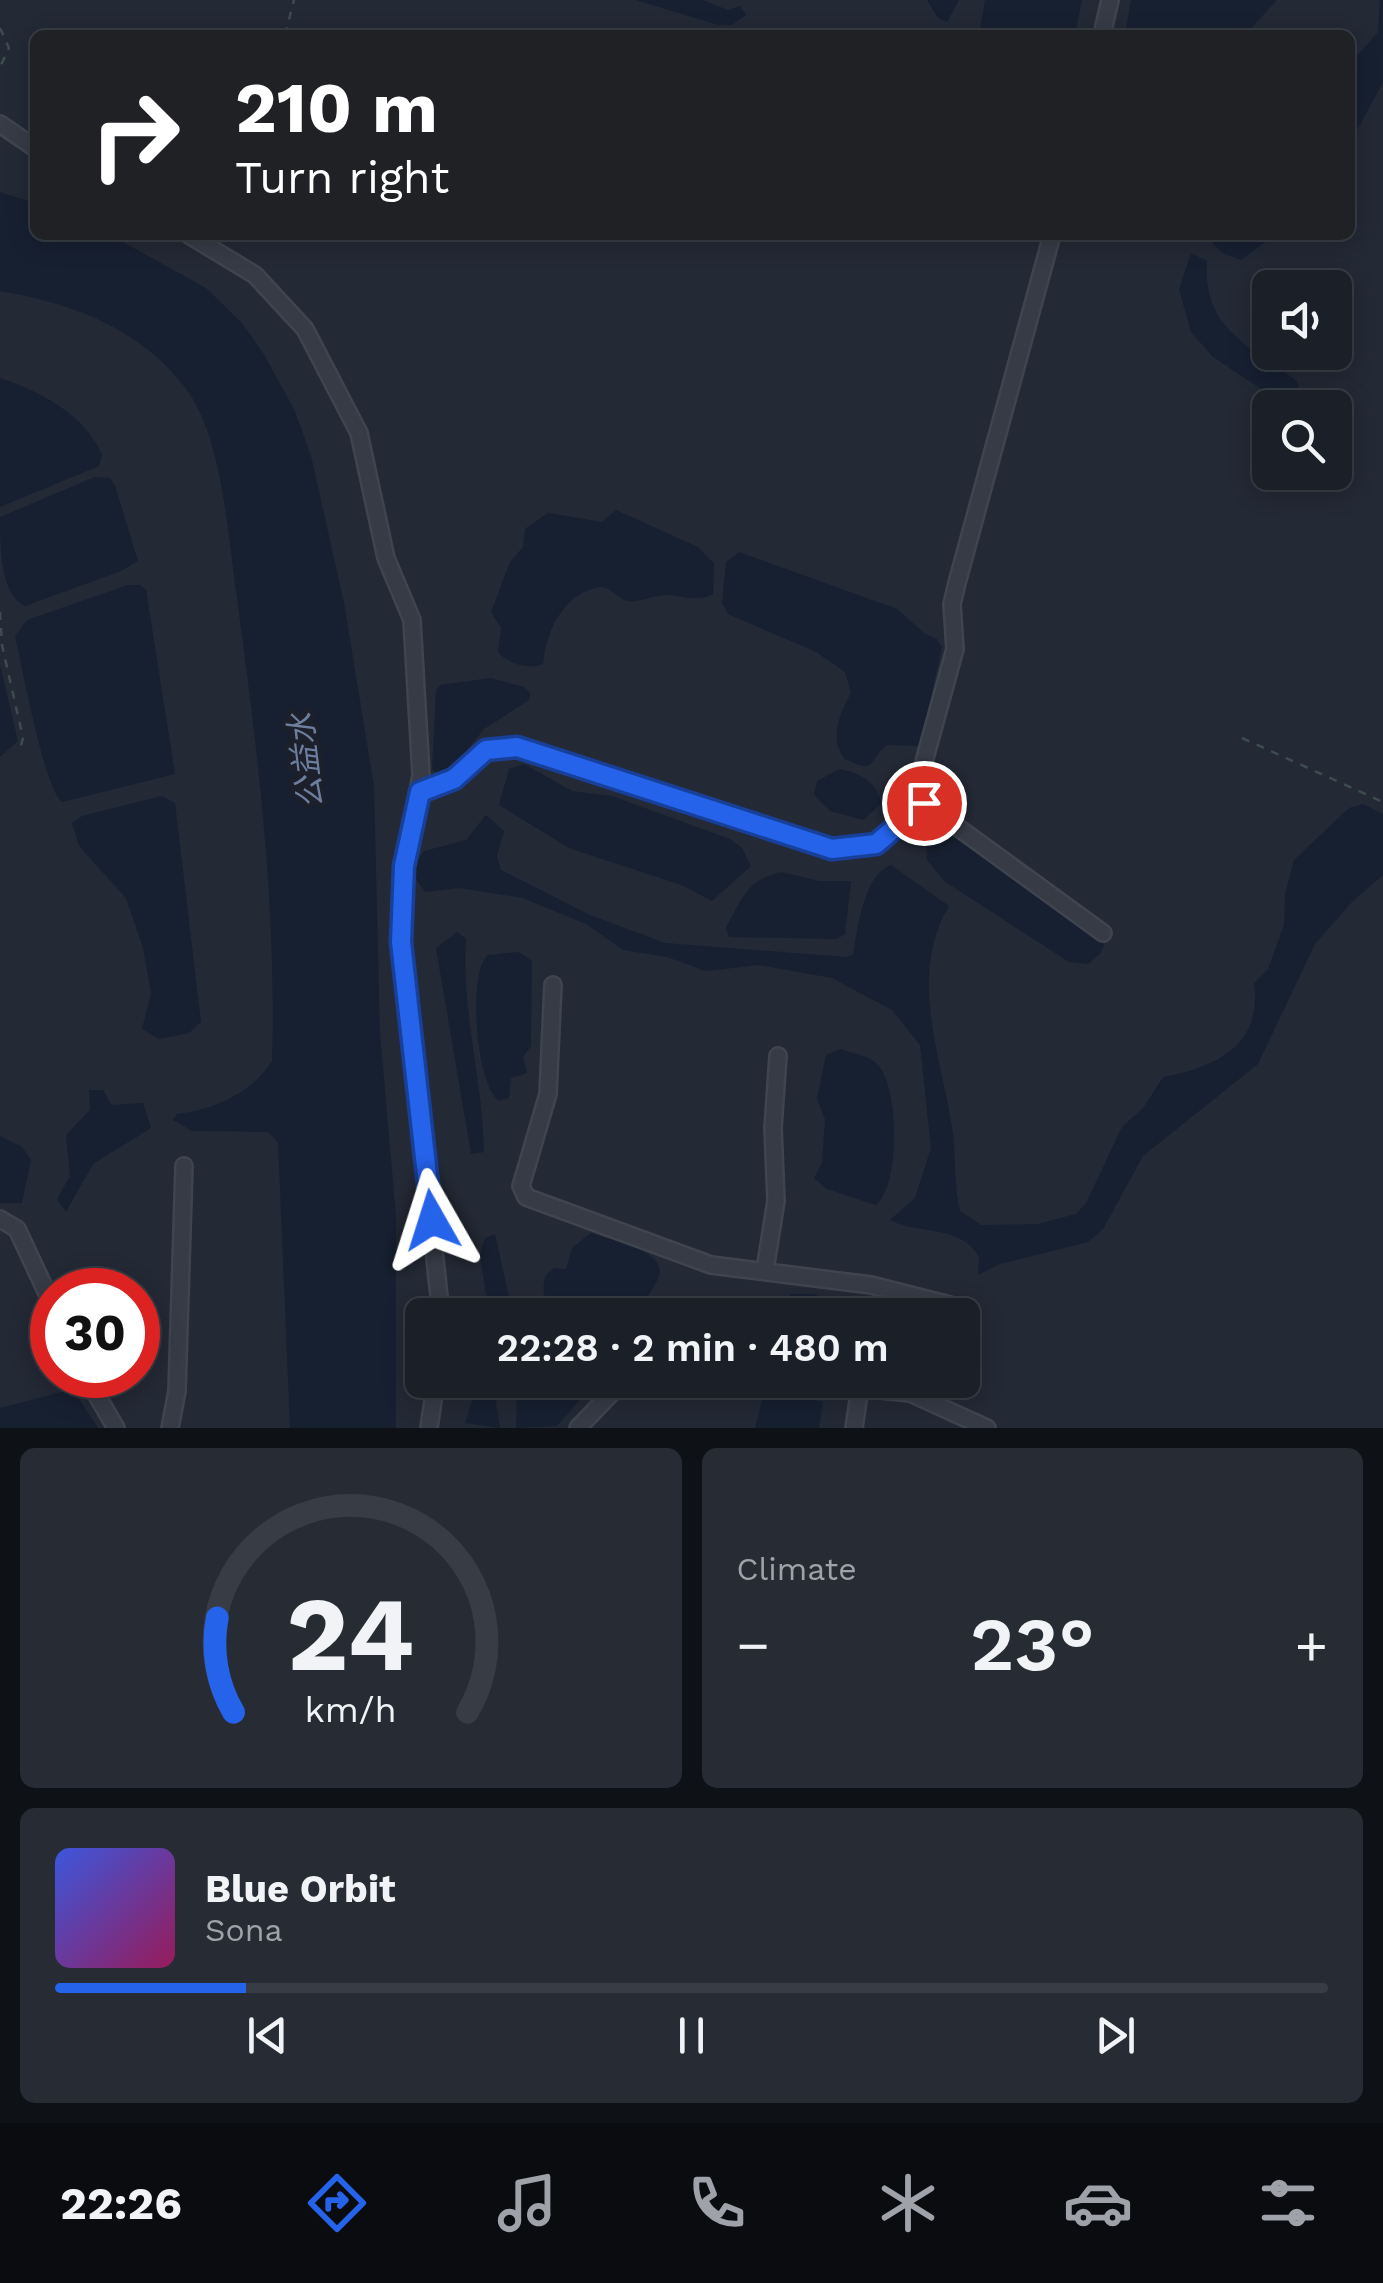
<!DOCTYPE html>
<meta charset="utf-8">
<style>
:root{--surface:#1a1f28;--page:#272c34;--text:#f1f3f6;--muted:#9fa2a8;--line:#383d45;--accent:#2563eb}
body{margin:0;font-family:"Work Sans","Noto Sans SC",sans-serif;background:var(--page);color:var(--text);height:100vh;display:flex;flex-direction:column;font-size:38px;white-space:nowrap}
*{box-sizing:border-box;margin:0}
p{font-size:32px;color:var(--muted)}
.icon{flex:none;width:55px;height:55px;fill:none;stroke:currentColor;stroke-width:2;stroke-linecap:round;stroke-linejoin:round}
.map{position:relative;height:1428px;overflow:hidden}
.details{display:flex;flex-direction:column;gap:20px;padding:20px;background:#0e1116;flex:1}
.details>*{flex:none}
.banner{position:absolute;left:30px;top:30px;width:1325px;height:210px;border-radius:15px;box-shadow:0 5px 25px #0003,0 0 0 2px var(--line);background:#202124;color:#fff;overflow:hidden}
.buttons{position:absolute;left:1252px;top:270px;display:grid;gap:20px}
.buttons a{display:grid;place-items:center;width:100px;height:100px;border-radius:15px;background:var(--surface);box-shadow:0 5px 25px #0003,0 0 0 2px var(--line);font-size:50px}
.speed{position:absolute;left:30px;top:1268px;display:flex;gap:20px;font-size:50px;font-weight:700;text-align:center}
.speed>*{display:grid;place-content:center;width:130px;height:130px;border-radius:50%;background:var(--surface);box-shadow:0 5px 25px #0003,0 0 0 2px var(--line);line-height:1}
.speed .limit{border:15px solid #d22;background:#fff;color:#111}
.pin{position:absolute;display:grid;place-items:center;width:85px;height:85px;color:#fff;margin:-42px;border:5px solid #fff;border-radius:50%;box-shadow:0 2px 10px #0007}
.me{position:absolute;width:110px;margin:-55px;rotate:354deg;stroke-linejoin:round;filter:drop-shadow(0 0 8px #0008)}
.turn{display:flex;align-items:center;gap:35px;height:210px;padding:0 40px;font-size:45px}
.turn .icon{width:130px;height:130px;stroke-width:2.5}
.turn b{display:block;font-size:70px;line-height:85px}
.big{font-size:75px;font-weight:600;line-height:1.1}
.details .tile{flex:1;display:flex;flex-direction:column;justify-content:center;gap:15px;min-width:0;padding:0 35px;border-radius:15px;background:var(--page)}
.details .dial{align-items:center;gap:0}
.dial svg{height:260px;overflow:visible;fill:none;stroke:var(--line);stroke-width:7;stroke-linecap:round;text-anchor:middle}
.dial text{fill:var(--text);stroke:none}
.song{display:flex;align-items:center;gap:30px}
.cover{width:120px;height:120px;border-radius:15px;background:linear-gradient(135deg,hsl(230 70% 55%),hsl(330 70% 35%))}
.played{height:10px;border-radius:5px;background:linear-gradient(90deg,var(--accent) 15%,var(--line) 15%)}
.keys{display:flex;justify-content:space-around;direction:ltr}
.heat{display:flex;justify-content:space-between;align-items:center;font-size:55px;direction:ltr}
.details .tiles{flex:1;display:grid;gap:20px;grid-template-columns:1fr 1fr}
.tile:last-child{grid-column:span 2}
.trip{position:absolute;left:405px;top:1298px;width:575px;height:100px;border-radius:15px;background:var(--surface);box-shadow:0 5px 25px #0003,0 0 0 2px var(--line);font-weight:600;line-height:100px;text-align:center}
.tab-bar{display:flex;height:160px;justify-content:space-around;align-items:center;background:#0a0c10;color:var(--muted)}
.tab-bar .icon{width:70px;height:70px}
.tab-bar .on{color:var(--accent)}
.tab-bar b{font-size:45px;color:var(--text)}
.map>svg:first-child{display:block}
.water{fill:#172031}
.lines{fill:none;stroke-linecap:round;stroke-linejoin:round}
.minor-casing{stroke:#3f444f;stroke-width:20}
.path{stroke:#3d4c4e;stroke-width:2.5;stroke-dasharray:8 8;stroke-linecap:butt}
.minor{stroke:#363b46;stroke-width:15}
.route-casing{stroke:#184099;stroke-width:25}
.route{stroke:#2563eb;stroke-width:18}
.labels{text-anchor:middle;stroke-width:10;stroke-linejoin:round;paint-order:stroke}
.water-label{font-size:32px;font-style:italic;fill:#6d7e9e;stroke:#1b202a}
</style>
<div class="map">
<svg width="1383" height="1428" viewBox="0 0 1383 1428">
<rect width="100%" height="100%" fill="#232935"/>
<path class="water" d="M636,0H702L728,10L740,6L746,15L732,25H718Z
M927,0H959L947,22L938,18Z
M985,0H1082L1075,35H979Z
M1131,0H1277L1245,35H1125Z
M1380,0H1383V82L1350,143V64L1378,32Z
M0,192L35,203V235H110L206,288L242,323L263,353L294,409L311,456L344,603L374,786L380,1033L396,1216V1428H290L278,1142L268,1132L192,1131L173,1120L177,1114C212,1110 253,1093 272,1061C277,906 257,745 236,591C228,533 222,441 189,393C145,330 73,303 0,291Z
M1204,235H1275L1241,260L1223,253Z
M1191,253L1207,261C1202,328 1249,346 1297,381L1299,391L1292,403H1282L1213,357L1191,332L1179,289Z
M0,378C39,391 85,414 102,455L99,466L0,507Z
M95,477L110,478L115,486L138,561L121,571L25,606C0,595 0,545 0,517Z
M616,510L698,547L714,563L713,594C694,605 677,591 658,596C647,598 640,602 628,601C617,599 611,586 600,587C562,594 546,632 543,664C530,670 506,663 498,652L501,628L491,612L510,562L523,547L525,529L548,513L602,522Z
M739,552L897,609L924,633L937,639L942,647L920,746L887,745C867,761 877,775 845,759C828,738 840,714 851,693L845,672L816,652L728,614L722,603L726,562Z
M128,585H140L146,590L175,774L62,802C44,788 22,666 15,636L27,620Z
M0,665L18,741L0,757Z
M491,678L524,687L530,693L529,700L484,729L452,769L438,774L432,769L436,691L440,685Z
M524,764L572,791L612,796L730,839L742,848L751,866L712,901L684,886L569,848L499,805L509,769Z
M840,769C860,773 879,783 881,804L863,820L830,811L814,795L817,781Z
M162,796L175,803L201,1022L189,1033L159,1039L142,1029L151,994L143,948L126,898L79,846L72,823L82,816Z
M1363,804L1383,814V875L1352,902L1315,944L1258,1064L1143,1156L1103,1229L1088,1242L1000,1264L978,1275L979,1257C961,1224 917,1235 890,1220L915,1198L931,1148L920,1045L892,1010L832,978L759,965L706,971L667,957L623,950L586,924L523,898L459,888L425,892L410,870L424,851L466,840L486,815L504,831L497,856L501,870L590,915L665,943L846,957L853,955C857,930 864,874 891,865L949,906C907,976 942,1058 953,1133C956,1159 954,1186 960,1211L981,1225L1038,1224L1076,1214L1086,1203L1122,1127L1144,1107L1163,1077C1214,1068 1263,1046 1254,983L1268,969L1284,925L1285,894L1294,860L1349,808Z
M936,821L1104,944L1101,953L1088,964L1069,962L944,881L927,860L926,833Z
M781,872L819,881H851L845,934L837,939L729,937L726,928C741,900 748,879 781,872Z
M457,932L466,938C461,1011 483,1080 484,1152L471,1154L436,948Z
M519,952L532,961L531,1046L523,1057L527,1073L511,1078L509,1098L499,1101C476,1085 467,972 488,955Z
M841,1049C853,1054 868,1055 877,1064C900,1087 900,1185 876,1205L827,1189L814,1178L822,1163L825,1119L817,1099L826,1055Z
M89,1090H103L111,1105L143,1103L151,1128L93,1164L66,1212L57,1199L70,1176L66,1135L90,1110Z
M0,1136L22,1147L31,1160L22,1203H0Z
M591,1233C609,1240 667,1249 659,1276C655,1287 647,1295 644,1305L647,1315H556C543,1306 542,1290 545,1276L554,1268L566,1269L572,1248Z
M495,1234L513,1315H489L480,1256L485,1238Z
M791,1294H815L826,1300L828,1315H780Z
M478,1380H502L496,1403L500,1428L465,1423Z
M517,1380H597L557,1426L516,1428Z
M769,1388L823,1402L819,1428H755L764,1392Z
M69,1390L76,1394L98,1428H0V1408Z"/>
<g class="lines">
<defs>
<path id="minor" d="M1102,35L1110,0
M0,124L35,148
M189,235L255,275L305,329L359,433L386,558L412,620L421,775L404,867L401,942L441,1315
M1052,235L957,583L952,604L955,649L916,791L923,802L1103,933
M420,792L454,779L484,751L517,747L832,849L876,844L924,803
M553,985L548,1094L521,1186L526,1197L711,1265L871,1285L950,1305L948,1315
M0,1219L17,1229L52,1304
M765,1270L776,1201L773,1128L778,1056
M85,1375L116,1428
M783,1380L910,1393L987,1428
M170,1428L177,1391L184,1166
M429,1428L436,1380
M578,1428L624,1380
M854,1428L860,1387"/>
</defs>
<use href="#minor" class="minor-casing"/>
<path class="path" d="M0,28L9,48L0,67
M285,35L294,0
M0,612L2,645L23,738L20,749
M1242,738L1383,802"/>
<use href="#minor" class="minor"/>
</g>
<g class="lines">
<defs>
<path id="route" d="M432,1220L401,942L404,866L420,792L454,779L486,750L517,747L832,849L876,844L924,803"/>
</defs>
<use href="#route" class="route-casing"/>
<use href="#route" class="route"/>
</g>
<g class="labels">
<g class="water-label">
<text transform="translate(306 761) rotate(-97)" y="11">公益水</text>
</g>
</g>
</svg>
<div class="buttons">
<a><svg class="icon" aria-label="sound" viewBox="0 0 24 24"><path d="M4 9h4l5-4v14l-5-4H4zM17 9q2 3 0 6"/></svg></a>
<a><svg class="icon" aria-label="search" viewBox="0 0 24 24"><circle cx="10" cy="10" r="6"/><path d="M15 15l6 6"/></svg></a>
</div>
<div class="speed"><div class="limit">30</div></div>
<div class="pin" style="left:924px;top:803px;background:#d93025"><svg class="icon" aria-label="arrive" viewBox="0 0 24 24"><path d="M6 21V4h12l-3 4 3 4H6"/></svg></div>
<svg class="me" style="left:432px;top:1220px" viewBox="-20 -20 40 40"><path d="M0-17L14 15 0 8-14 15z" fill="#2563eb" stroke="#fff" stroke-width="4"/></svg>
<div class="trip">22:28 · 2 min · 480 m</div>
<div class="banner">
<div class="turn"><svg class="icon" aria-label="right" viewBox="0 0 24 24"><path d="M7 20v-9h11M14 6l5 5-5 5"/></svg><div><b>210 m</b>Turn right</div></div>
</div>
</div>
<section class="details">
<div class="tiles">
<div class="tile dial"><svg viewBox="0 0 100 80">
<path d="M14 69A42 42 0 1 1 86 69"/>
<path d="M14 69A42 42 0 0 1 9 40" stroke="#2563eb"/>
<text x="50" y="56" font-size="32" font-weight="700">24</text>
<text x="50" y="72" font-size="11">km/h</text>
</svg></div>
<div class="tile"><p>Climate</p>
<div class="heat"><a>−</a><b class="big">23°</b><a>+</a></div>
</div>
<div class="tile">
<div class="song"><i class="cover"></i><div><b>Blue Orbit</b><p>Sona</p></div></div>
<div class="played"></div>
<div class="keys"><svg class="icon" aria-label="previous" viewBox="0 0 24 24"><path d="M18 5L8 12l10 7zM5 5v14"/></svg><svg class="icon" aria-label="pause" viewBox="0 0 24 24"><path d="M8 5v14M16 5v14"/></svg><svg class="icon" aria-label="next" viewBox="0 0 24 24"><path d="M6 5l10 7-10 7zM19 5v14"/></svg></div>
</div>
</div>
</section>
<nav class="tab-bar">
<b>22:26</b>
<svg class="icon on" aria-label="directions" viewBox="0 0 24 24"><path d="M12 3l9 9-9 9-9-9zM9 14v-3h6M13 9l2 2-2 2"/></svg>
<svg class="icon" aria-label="music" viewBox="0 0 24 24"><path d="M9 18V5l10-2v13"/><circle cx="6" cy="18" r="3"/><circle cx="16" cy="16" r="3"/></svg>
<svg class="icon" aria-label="phone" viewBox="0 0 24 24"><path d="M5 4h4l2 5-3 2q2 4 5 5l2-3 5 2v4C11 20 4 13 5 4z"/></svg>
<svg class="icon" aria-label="climate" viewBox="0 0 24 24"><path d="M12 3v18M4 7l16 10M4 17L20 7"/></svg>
<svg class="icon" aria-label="car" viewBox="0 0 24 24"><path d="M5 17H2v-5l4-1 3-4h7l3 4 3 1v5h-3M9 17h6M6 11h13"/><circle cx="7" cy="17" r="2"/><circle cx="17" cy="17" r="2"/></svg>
<svg class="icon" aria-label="filters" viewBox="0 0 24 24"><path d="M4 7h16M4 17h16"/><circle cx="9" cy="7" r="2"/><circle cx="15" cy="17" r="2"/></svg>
</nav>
